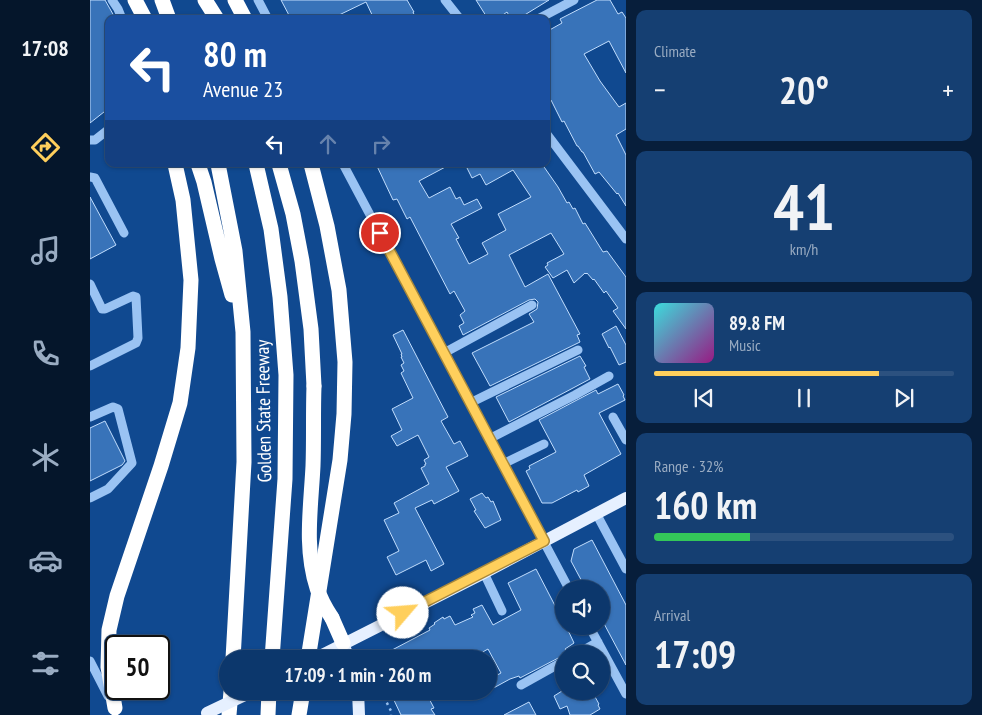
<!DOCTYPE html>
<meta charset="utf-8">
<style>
:root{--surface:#0c376c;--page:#153f72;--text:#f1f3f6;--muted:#9aacc2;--line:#2c517f;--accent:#ffcf5c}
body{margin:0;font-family:"PT Sans Narrow",sans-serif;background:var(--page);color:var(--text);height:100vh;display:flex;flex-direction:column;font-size:19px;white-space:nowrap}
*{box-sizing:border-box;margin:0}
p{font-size:16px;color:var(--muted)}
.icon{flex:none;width:28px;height:28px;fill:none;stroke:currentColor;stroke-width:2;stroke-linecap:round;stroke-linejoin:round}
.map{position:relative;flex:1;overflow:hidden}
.side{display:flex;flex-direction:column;gap:10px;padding:10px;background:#071e3b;width:356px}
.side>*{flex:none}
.guide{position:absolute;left:15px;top:15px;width:445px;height:152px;border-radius:10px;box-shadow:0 1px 4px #0004,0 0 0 1px var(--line);background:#1a4fa0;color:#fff;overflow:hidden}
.controls{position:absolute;left:465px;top:580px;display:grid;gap:10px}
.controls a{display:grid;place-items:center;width:55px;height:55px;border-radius:50%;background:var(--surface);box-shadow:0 1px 4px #0004,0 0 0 1px var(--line);font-size:25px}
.speed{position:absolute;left:15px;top:635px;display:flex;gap:10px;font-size:25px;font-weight:700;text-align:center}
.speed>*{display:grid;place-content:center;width:65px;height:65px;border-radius:50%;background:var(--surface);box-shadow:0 1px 4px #0004,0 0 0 1px var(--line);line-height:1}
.speed .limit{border:2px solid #111;border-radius:8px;background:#fff;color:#111}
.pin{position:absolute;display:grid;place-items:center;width:42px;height:42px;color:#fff;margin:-21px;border:2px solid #fff;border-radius:50%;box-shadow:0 1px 5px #0007}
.me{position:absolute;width:55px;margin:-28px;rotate:63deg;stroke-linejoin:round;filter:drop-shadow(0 0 4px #0008)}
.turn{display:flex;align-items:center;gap:18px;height:105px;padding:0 15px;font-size:22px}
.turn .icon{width:65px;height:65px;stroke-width:2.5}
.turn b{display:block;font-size:35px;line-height:42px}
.lanes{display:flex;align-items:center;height:48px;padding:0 15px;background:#0003;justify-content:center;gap:25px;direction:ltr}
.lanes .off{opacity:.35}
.big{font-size:38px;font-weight:700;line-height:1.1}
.side .tile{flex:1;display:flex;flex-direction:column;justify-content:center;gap:8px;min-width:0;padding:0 18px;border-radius:10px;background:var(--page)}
.side .dial{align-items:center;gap:0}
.dial b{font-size:65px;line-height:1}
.song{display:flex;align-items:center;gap:15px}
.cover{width:60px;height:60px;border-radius:8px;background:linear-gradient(135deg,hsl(180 70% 55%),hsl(310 70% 35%))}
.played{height:5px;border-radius:2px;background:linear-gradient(90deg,var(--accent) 75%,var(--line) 75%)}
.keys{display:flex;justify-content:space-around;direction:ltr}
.heat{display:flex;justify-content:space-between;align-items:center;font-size:28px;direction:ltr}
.charge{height:8px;border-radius:4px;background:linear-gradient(90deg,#34c759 32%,var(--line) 0)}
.trip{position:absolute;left:129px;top:650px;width:278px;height:50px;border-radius:25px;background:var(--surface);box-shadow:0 1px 4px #0004,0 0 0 1px var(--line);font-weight:700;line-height:50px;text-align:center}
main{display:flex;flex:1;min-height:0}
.menu{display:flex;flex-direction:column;width:90px;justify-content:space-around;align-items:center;background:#05162b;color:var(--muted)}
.menu .icon{width:35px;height:35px}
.menu .on{color:var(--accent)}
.menu b{font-size:22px;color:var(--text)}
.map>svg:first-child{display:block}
.building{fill:#3873b9;stroke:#c1ddfd}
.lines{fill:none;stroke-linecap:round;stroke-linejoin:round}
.path{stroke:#9ac3f3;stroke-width:2.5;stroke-dasharray:2.5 4;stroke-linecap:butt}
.minor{stroke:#9ac3f3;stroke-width:9}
.major{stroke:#e6f0ff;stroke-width:12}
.highway{stroke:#fff;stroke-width:15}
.major-bridge{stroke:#e6f0ff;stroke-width:12}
.highway-bridge{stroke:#fff;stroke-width:15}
.route-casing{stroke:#a6873c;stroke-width:12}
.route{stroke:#ffcf5c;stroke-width:9}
.labels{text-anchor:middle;stroke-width:5;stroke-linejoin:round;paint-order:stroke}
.street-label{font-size:19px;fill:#fff;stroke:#104990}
</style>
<main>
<nav class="menu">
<b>17:08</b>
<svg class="icon on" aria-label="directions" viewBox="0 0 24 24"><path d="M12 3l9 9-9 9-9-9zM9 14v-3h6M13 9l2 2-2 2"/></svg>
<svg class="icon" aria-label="music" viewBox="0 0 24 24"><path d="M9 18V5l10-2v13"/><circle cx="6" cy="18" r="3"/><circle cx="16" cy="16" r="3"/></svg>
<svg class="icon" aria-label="phone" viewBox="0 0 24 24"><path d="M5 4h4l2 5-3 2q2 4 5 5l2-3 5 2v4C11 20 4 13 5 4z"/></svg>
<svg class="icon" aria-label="climate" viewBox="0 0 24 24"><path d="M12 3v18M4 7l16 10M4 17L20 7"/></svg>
<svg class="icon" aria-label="car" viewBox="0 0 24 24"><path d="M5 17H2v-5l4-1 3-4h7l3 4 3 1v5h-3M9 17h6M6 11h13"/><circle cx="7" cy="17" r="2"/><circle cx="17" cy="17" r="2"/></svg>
<svg class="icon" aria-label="filters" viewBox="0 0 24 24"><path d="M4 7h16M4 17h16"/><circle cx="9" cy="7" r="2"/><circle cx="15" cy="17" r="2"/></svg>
</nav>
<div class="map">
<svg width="536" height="715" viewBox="0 0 536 715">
<rect width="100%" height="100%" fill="#104990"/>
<path class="building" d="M0,0H15L24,16L21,19H19V108L0,123Z
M191,0H317L324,12H323L326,19H284L276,2L247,16L248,19H201Z
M386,0H459L428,19H421L417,12L407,19H398Z
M507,0H520L528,14L532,12L536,18V73L519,41L494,54L510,81L529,107L536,103V129L526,135L536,155V206L528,193L527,194L509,172L505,174L493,152H492L488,146H487L474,121L472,122L461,100L460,101L456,96V32L472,23L470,19Z
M286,164H361L329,181L339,198L360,187L366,199L370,197L374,205L387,199L392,208L361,224L369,238L366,239L379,264L398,254L392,243L416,230L408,214L441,197L423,170L396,185L390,174L382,178L375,164H452L468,187L477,203L479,202L483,209L485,208L493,224L495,223L513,252L517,251L536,277V329L523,311L528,308L516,291L514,293L504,279L503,280L497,273L496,274L495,273L484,283L477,270L463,278L455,267L458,265L457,263L474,254L461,233L419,255L435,287L458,274L490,334L487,335L490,342L400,386L382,353L444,322L439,314L447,309L448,302L445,299L439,300L373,335L369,326L374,323L370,315L375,311L364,291L360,294L320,217L317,219L307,199L303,200Z
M0,197L26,245L0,259Z
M526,326L536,345V362L529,365L520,347L519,348L512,334Z
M313,330L358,417L351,421L364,444L370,441L378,456L356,467L369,491L344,504L342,500L325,508L354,564L341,571L336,560L306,575L297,557L309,551L294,520L309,513L304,503L339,484L331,468L335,466V464H336L334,460L339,457L328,435L307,446L301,436L312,430L302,409L323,398L311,373L314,371L311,365L314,363L311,357H312L311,354H312L303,335Z
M490,356L496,366L494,367L500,379L419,422L406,397Z
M528,384L534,395L533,396L535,400L509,413L531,454L494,475L499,486L488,492L487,490L462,503H452L436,471L440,469L439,466L466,452L449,420L506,390L508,394Z
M15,421L35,461L32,465L0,481V428Z
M392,493L396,498L398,497L401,502L403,501L411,520L395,528L384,511L386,510L380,499Z
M502,540L536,605V665L511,618V589H496L481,561L484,549Z
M446,569L474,623V626H476L484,643L475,649L478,653L474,654V655L430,678L429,676L420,679L398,691V680L411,673L398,649L380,659H285L340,630L339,628L345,624L344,623L353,617L354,619L360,616L365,625L383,617L381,615L385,613L383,609L392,605L403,625L431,610L418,583Z
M316,691H335L344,708L341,709L345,715H311L303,698Z
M472,691H496L499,698L504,695L509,704L508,705L510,709L500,715H480L477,706L470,709L464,696Z
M439,702L446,715H414Z"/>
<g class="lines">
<path class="path" d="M291,691L301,711V715"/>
<path class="minor" d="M22,0L28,9L32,19
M168,0L178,19
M355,0L370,19
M448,19L484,0
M456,133L536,239
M0,140H5L19,129
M253,164L479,589
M0,177L5,178L34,233
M0,284L12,309H15L43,296L46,297L48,338L46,343L0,366
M354,353L442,305
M380,403L488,350
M0,417L23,407L28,409L42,463L18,489L0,498
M523,417L536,440
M399,439L485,395L519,376
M413,464L454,444
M506,513L536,569
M394,573L412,611
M499,626L536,694
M487,654L508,642
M0,661L18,696
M431,685L474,661"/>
<path class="major" d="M253,643L259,659
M224,659L394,573L536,498
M268,691L269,715"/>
<path class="highway" d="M45,0L55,19
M72,0L79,19
M115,0L127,19
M145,0L155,19
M108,164L114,182L132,259L142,295
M128,164L145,251L153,332L154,462L143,659
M166,164L181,229L190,297L196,375L195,479L182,659
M189,164L203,214L212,261L221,329L224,386
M242,618L253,643
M218,659L250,460L254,414L255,362L249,290L237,226L221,164
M25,708L18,667L19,630L27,596L71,466L90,403L98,348L101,280L93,200L85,164
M139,715L141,691
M178,715L179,691
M209,715L213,691"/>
<path class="major-bridge" d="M117,713L159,693"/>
<path class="highway-bridge" d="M224,386C223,413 224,440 223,466C221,507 214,548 227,588C230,598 236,609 242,618"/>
</g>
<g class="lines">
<defs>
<path id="route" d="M290,233L454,541L313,613"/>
</defs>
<use href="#route" class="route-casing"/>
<use href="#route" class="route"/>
</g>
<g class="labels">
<g class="street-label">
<text transform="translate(173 411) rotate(-91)" y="7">Golden State Freeway</text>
</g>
</g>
</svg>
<div class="controls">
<a><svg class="icon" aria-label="sound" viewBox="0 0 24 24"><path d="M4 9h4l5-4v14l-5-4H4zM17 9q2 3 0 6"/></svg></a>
<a><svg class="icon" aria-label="search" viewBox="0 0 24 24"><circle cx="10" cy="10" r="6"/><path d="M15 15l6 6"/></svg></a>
</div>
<div class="speed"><div class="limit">50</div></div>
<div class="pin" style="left:290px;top:233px;background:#d93025"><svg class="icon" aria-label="arrive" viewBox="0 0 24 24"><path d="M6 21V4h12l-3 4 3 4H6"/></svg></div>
<svg class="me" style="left:313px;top:613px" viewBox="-20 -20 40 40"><circle r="19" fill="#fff"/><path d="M0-13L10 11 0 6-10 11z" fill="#ffcf5c"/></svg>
<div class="trip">17:09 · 1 min · 260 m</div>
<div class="guide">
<div class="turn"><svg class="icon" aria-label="left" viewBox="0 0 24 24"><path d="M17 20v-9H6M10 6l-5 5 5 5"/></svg><div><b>80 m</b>Avenue 23</div></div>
<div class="lanes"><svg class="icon" aria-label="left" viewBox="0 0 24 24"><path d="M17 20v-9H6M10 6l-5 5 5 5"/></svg><svg class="icon off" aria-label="ahead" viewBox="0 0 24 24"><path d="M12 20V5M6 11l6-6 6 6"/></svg><svg class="icon off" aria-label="right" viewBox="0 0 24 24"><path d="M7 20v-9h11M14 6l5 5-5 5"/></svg></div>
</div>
</div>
<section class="side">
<div class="tile"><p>Climate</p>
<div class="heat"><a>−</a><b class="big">20°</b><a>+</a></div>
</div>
<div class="tile dial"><b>41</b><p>km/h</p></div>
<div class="tile">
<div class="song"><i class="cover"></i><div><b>89.8 FM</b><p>Music</p></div></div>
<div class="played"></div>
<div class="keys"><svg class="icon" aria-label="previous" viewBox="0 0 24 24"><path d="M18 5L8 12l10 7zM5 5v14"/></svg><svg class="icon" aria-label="pause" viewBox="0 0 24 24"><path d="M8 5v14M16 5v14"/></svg><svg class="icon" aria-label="next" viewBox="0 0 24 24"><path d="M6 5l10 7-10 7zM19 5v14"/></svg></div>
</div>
<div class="tile"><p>Range · 32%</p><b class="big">160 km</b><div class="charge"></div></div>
<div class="tile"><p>Arrival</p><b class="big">17:09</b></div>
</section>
</main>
